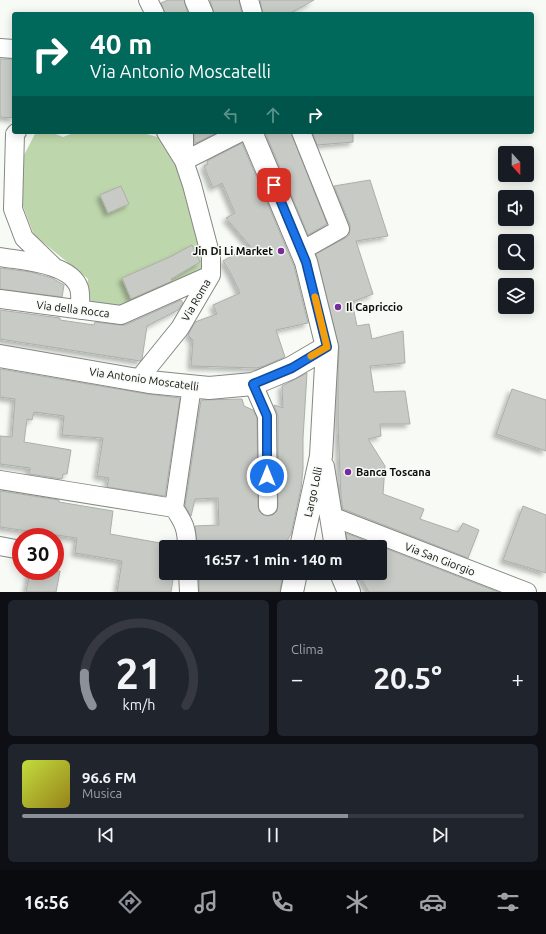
<!DOCTYPE html>
<html lang="it">
<meta charset="utf-8">
<style>
:root{--surface:#171b24;--page:#20242c;--text:#f1f3f6;--muted:#9ea1a6;--line:#363941;--accent:#8c9099}
body{margin:0;font-family:Ubuntu,sans-serif;background:var(--page);color:var(--text);height:100vh;display:flex;flex-direction:column;font-size:15px;white-space:nowrap}
*{box-sizing:border-box;margin:0}
p{font-size:13px;color:var(--muted)}
.icon{flex:none;width:22px;height:22px;fill:none;stroke:currentColor;stroke-width:2;stroke-linecap:round;stroke-linejoin:round}
.map{position:relative;height:592px;overflow:hidden}
.sheet{display:flex;flex-direction:column;gap:8px;padding:8px;background:#0d0f14;flex:1}
.sheet>*{flex:none}
.top-card{position:absolute;left:12px;top:12px;width:522px;height:122px;border-radius:4px;box-shadow:0 2px 10px #0003;background:#00695c;color:#fff;overflow:hidden}
.needle{width:26px;rotate:159deg}
.controls{position:absolute;left:498px;top:146px;display:grid;gap:8px}
.controls a{display:grid;place-items:center;width:36px;height:36px;border-radius:4px;background:var(--surface);box-shadow:0 2px 10px #0003;font-size:20px}
.speed{position:absolute;left:12px;top:528px;display:flex;gap:8px;font-size:20px;font-weight:700;text-align:center}
.speed>*{display:grid;place-content:center;width:52px;height:52px;border-radius:50%;background:var(--surface);box-shadow:0 2px 10px #0003;line-height:1}
.speed .limit{border:6px solid #d22;background:#fff;color:#111}
.pin{position:absolute;display:grid;place-items:center;width:34px;height:34px;color:#fff;margin:-17px;border-radius:8px;box-shadow:0 2px 6px #0006}
.me{position:absolute;width:44px;margin:-22px;rotate:0deg;stroke-linejoin:round;filter:drop-shadow(0 0 3px #0008)}
.turn{display:flex;align-items:center;gap:14px;height:84px;padding:0 12px;font-size:18px}
.turn .icon{width:52px;height:52px;stroke-width:2.5}
.turn b{display:block;font-size:28px;line-height:34px}
.lanes{display:flex;align-items:center;height:38px;padding:0 12px;background:#0003;justify-content:center;gap:20px;direction:ltr}
.lanes .off{opacity:.35}
.big{font-size:30px;font-weight:700;line-height:1.1}
.sheet .card{flex:1;display:flex;flex-direction:column;justify-content:center;gap:6px;min-width:0;padding:0 14px;border-radius:6px;background:var(--page)}
.sheet .dial{align-items:center;gap:0}
.dial svg{height:104px;overflow:visible;fill:none;stroke:var(--line);stroke-width:7;stroke-linecap:round;text-anchor:middle}
.dial text{fill:var(--text);stroke:none}
.song{display:flex;align-items:center;gap:12px}
.cover{width:48px;height:48px;border-radius:6px;background:linear-gradient(135deg,hsl(70 70% 55%),hsl(50 70% 35%))}
.played{height:4px;border-radius:2px;background:linear-gradient(90deg,var(--accent) 65%,var(--line) 65%)}
.keys{display:flex;justify-content:space-around;direction:ltr}
.heat{display:flex;justify-content:space-between;align-items:center;font-size:22px;direction:ltr}
.sheet .tiles{flex:1;display:grid;gap:8px;grid-template-columns:1fr 1fr}
.card:last-child{grid-column:span 2}
.trip{position:absolute;left:159px;top:540px;width:228px;height:40px;border-radius:4px;background:var(--surface);box-shadow:0 2px 10px #0003;font-weight:700;line-height:40px;text-align:center}
.menu{display:flex;height:64px;justify-content:space-around;align-items:center;background:#090b0e;color:var(--muted)}
.menu .icon{width:28px;height:28px}
.menu .on{color:var(--accent)}
.menu b{font-size:18px;color:var(--text)}
.map>svg:first-child{display:block}
.green{fill:#bed6ac}
.building{fill:#c7cac5;stroke:#acafaa;filter:url(#shadow)}
.lines{fill:none;stroke-linecap:round;stroke-linejoin:round}
.street-casing{stroke:#858883;stroke-width:20}
.secondary-casing{stroke:#858883;stroke-width:24}
.street{stroke:#fff;stroke-width:18}
.secondary{stroke:#fff;stroke-width:22}
.route-casing{stroke:#114b97;stroke-width:10}
.route{stroke:#1a73e8;stroke-width:7}
.slow{stroke:#f59e0b;stroke-width:7}
.poi-dot{fill:#782b9d;stroke:#f7faf5;stroke-width:1.5}
.labels{text-anchor:middle;stroke-width:3;stroke-linejoin:round;paint-order:stroke}
.poi-label{font-size:11px;font-weight:bold;fill:#0d0e0c;stroke:#f7faf5;text-anchor:start}
.street-label{font-size:11px;fill:#0d0e0c;stroke:#f7faf5}
</style>
<div class="map">
<svg width="546" height="592" viewBox="0 0 546 592">
<defs>
<filter id="shadow"><feDropShadow dx="-3.5" dy="3.5" stdDeviation="2" flood-color="#0004"/></filter>
</defs>
<rect width="100%" height="100%" fill="#f7faf5"/>
<path class="green" d="M36,132H51L63,137L76,132H139L161,138L186,185L203,270L117,307L86,301L88,279L34,235L21,201L24,155Z"/>
<path class="building" d="M168,0H184L188,14H165L161,3Z
M210,0H239L242,14H214Z
M260,0H314L289,14H263Z
M0,59H14V118L0,117Z
M194,132H218L196,143L194,140Z
M265,132H291L327,224L308,235Z
M312,132H353V142L317,145Z
M242,143L294,266L308,323L276,330L285,357L264,366L257,368L191,366L193,340L188,335L195,322L217,314L213,305L240,293L231,274L223,261L250,246L226,218L235,213L222,183L213,188L204,166L208,164L207,161Z
M370,180L388,236L356,241L373,294L352,302L357,326L369,324L372,339L403,331L405,363L370,366L374,392L405,391L410,424H380L381,436L368,439L385,466L383,494L424,509L420,519L458,532L463,523L479,530L468,558L343,509L341,498L338,423V376L339,347L316,254L345,238L349,235L350,230V225L334,186Z
M121,186L129,204L108,213L100,195Z
M192,245L200,262L171,279L172,281L131,299L122,278L172,256Z
M0,268L31,272L52,278L64,285L62,297L0,289Z
M181,300L183,303L178,310L147,326L142,359L140,361L0,339V310L60,318V320L94,325L95,322L120,325H125Z
M0,369L147,394L180,398L165,496L107,487L109,478L97,476L103,438L62,435L64,416L34,412L32,420L27,419L24,442L71,450L67,474H63L62,479L29,474L30,468L0,464V436L12,437L15,399L0,397Z
M307,373L303,438V469L301,488L291,534L288,539L287,547H223V541L197,542L195,526L219,525L218,498L195,499L191,516L185,506L201,400L242,399L244,406L253,410L257,418L258,506L259,511L263,515L268,516L273,515L277,511L278,506V416L274,405L283,408L282,386Z
M512,389L546,400V451L496,434Z
M0,491L59,500V502L113,511L110,534L166,544V573H174L171,592H117L122,561L75,553L77,538L0,527Z
M523,506L546,515V573L503,560Z
M346,533L498,592H369L358,573H380V547H348Z
M30,571H60L56,592H26Z
M199,573H283L280,592H199Z"/>
<g class="lines">
<defs>
<path id="street" d="M148,0L155,14
M249,0L253,14
M0,48L14,49
M17,132L15,134L13,209L24,238L53,266
M301,132L340,229L301,251
M184,161L241,132
M184,161V132
M0,257C22,261 71,263 79,288C81,294 80,303 80,310
M0,299L121,315L211,275
M138,380L180,328L211,275V257L192,185L184,161L166,132
M253,384L267,416L268,506
M0,480L174,508
M331,516L527,592
M0,546L21,550
M187,547C187,529 184,523 174,508L192,386
M188,573L189,592"/>
<path id="secondary" d="M196,0L202,14
M251,132L306,262L327,347L321,456L301,547
M0,356L149,382L209,388L253,384L291,368L327,347
M323,467L336,547
M341,573L349,592
M292,592L296,573"/>
</defs>
<use href="#street" class="street-casing"/>
<use href="#secondary" class="secondary-casing"/>
<use href="#street" class="street"/>
<use href="#secondary" class="secondary"/>
</g>
<g class="lines">
<defs>
<path id="route" d="M267,476V416L253,384L292,368L327,347L306,262L274,185"/>
</defs>
<use href="#route" class="route-casing"/>
<use href="#route" class="route"/>
<path class="slow" d="M311,356L327,347L315,297"/>
</g>
<g class="poi-dot">
<circle cx="281" cy="251" r="4"/>
<circle cx="338" cy="307" r="4"/>
<circle cx="348" cy="472" r="4"/>
</g>
<g class="labels">
<g class="poi-label">
<text x="273" y="255" text-anchor="end">Jin Di Li Market</text>
<text x="346" y="311">Il Capriccio</text>
<text x="356" y="476">Banca Toscana</text>
</g>
<g class="street-label">
<text transform="translate(196 300) rotate(-60)" y="4">Via Roma</text>
<text transform="translate(73 309) rotate(7)" y="4">Via della Rocca</text>
<text transform="translate(144 379) rotate(8)" y="4">Via Antonio Moscatelli</text>
<text transform="translate(313 492) rotate(-78)" y="4">Largo Lolli</text>
<text transform="translate(440 559) rotate(21)" y="4">Via San Giorgio</text>
</g>
</g>
</svg>
<div class="controls">
<a><svg class="needle" viewBox="-14 -14 28 28"><path d="M0-13l5 13h-10z" fill="#e53935"/><path d="M0 13l5-13h-10z" fill="#9ea1a6"/></svg></a>
<a><svg class="icon" aria-label="sound" viewBox="0 0 24 24"><path d="M4 9h4l5-4v14l-5-4H4zM17 9q2 3 0 6"/></svg></a>
<a><svg class="icon" aria-label="search" viewBox="0 0 24 24"><circle cx="10" cy="10" r="6"/><path d="M15 15l6 6"/></svg></a>
<a><svg class="icon" aria-label="layers" viewBox="0 0 24 24"><path d="M12 4l9 5-9 5-9-5zM3 14l9 5 9-5"/></svg></a>
</div>
<div class="speed"><div class="limit">30</div></div>
<div class="pin" style="left:274px;top:185px;background:#d93025"><svg class="icon" aria-label="arrive" viewBox="0 0 24 24"><path d="M6 21V4h12l-3 4 3 4H6"/></svg></div>
<svg class="me" style="left:267px;top:476px" viewBox="-20 -20 40 40"><circle r="17" fill="#1a73e8" stroke="#fff" stroke-width="3"/><path d="M0-11L8 9 0 5-8 9z" fill="#fff"/></svg>
<div class="trip">16:57 · 1 min · 140 m</div>
<div class="top-card">
<div class="turn"><svg class="icon" aria-label="right" viewBox="0 0 24 24"><path d="M7 20v-9h11M14 6l5 5-5 5"/></svg><div><b>40 m</b>Via Antonio Moscatelli</div></div>
<div class="lanes"><svg class="icon off" aria-label="left" viewBox="0 0 24 24"><path d="M17 20v-9H6M10 6l-5 5 5 5"/></svg><svg class="icon off" aria-label="ahead" viewBox="0 0 24 24"><path d="M12 20V5M6 11l6-6 6 6"/></svg><svg class="icon" aria-label="right" viewBox="0 0 24 24"><path d="M7 20v-9h11M14 6l5 5-5 5"/></svg></div>
</div>
</div>
<section class="sheet">
<div class="tiles">
<div class="card dial"><svg viewBox="0 0 100 80">
<path d="M14 69A42 42 0 1 1 86 69"/>
<path d="M14 69A42 42 0 0 1 8 44" stroke="#8c9099"/>
<text x="50" y="56" font-size="32" font-weight="700">21</text>
<text x="50" y="72" font-size="11">km/h</text>
</svg></div>
<div class="card"><p>Clima</p>
<div class="heat"><a>−</a><b class="big">20.5°</b><a>+</a></div>
</div>
<div class="card">
<div class="song"><i class="cover"></i><div><b>96.6 FM</b><p>Musica</p></div></div>
<div class="played"></div>
<div class="keys"><svg class="icon" aria-label="previous" viewBox="0 0 24 24"><path d="M18 5L8 12l10 7zM5 5v14"/></svg><svg class="icon" aria-label="pause" viewBox="0 0 24 24"><path d="M8 5v14M16 5v14"/></svg><svg class="icon" aria-label="next" viewBox="0 0 24 24"><path d="M6 5l10 7-10 7zM19 5v14"/></svg></div>
</div>
</div>
</section>
<nav class="menu">
<b>16:56</b>
<svg class="icon on" aria-label="directions" viewBox="0 0 24 24"><path d="M12 3l9 9-9 9-9-9zM9 14v-3h6M13 9l2 2-2 2"/></svg>
<svg class="icon" aria-label="music" viewBox="0 0 24 24"><path d="M9 18V5l10-2v13"/><circle cx="6" cy="18" r="3"/><circle cx="16" cy="16" r="3"/></svg>
<svg class="icon" aria-label="phone" viewBox="0 0 24 24"><path d="M5 4h4l2 5-3 2q2 4 5 5l2-3 5 2v4C11 20 4 13 5 4z"/></svg>
<svg class="icon" aria-label="climate" viewBox="0 0 24 24"><path d="M12 3v18M4 7l16 10M4 17L20 7"/></svg>
<svg class="icon" aria-label="car" viewBox="0 0 24 24"><path d="M5 17H2v-5l4-1 3-4h7l3 4 3 1v5h-3M9 17h6M6 11h13"/><circle cx="7" cy="17" r="2"/><circle cx="17" cy="17" r="2"/></svg>
<svg class="icon" aria-label="filters" viewBox="0 0 24 24"><path d="M4 7h16M4 17h16"/><circle cx="9" cy="7" r="2"/><circle cx="15" cy="17" r="2"/></svg>
</nav>
